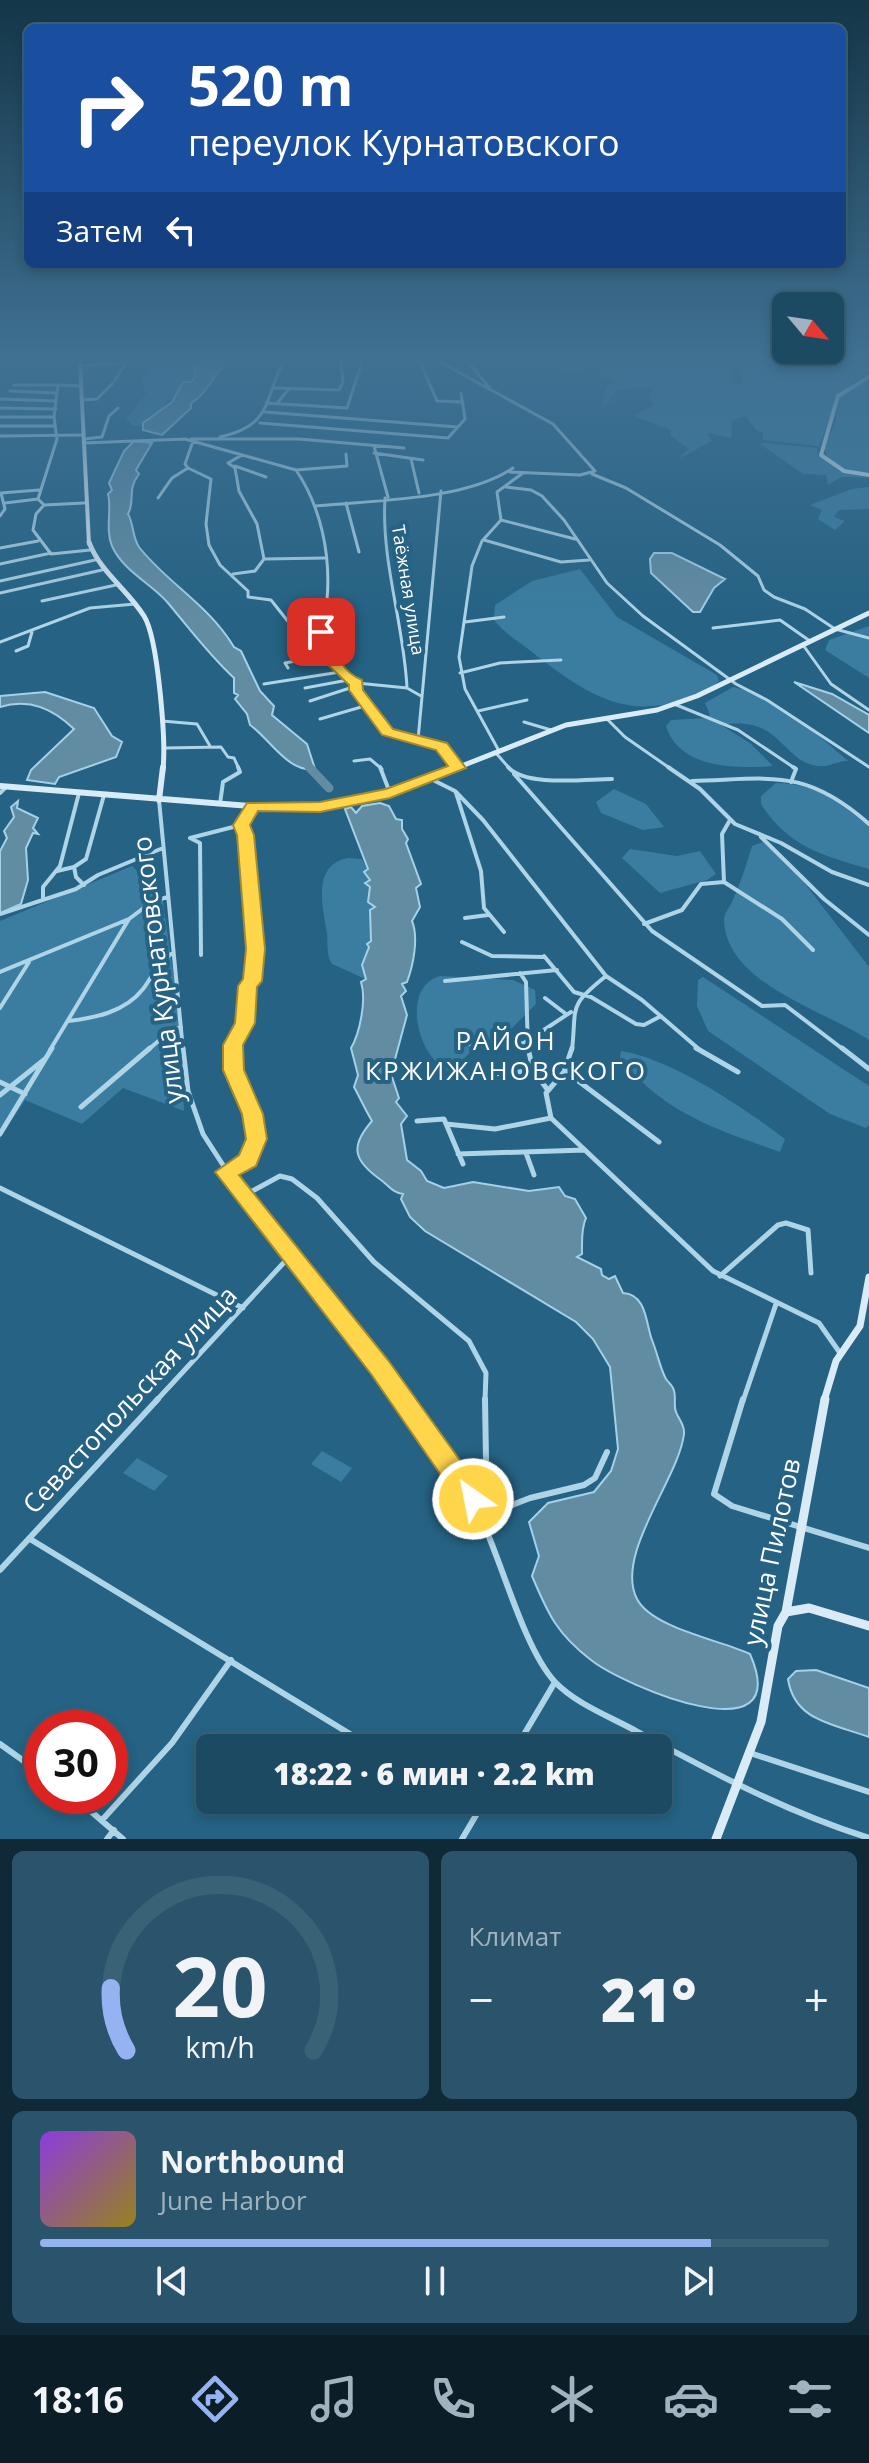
<!DOCTYPE html>
<html lang="ru">
<meta charset="utf-8">
<style>
:root{--surface:#1c4a62;--page:#29546b;--text:#f1f3f6;--muted:#a0b3be;--line:#3a6277;--accent:#95b2f1}
body{margin:0;font-family:"Open Sans",sans-serif;background:var(--page);color:var(--text);height:100vh;display:flex;flex-direction:column;font-size:30px;white-space:nowrap}
*{box-sizing:border-box;margin:0}
p{font-size:26px;color:var(--muted)}
.icon{flex:none;width:44px;height:44px;fill:none;stroke:currentColor;stroke-width:2;stroke-linecap:round;stroke-linejoin:round}
.map{position:relative;height:1839px;overflow:hidden}
.panel{display:flex;flex-direction:column;gap:12px;padding:12px;background:#0f2936;flex:1}
.panel>*{flex:none}
.top-card{position:absolute;left:24px;top:24px;width:822px;height:244px;border-radius:12px;box-shadow:0 4px 12px #0003,0 0 0 2px var(--line);background:#1a4fa0;color:#fff;overflow:hidden}
.needle{width:52px;rotate:119deg}
.buttons{position:absolute;left:772px;top:292px;display:grid;gap:16px}
.buttons a{display:grid;place-items:center;width:72px;height:72px;border-radius:12px;background:var(--surface);box-shadow:0 4px 12px #0003,0 0 0 2px var(--line);font-size:40px}
.speed{position:absolute;left:24px;top:1710px;display:flex;gap:16px;font-size:40px;font-weight:700;text-align:center}
.speed>*{display:grid;place-content:center;width:104px;height:104px;border-radius:50%;background:var(--surface);box-shadow:0 4px 12px #0003,0 0 0 2px var(--line);line-height:1}
.speed .limit{border:12px solid #d22;background:#fff;color:#111}
.pin{position:absolute;display:grid;place-items:center;width:68px;height:68px;color:#fff;margin:-34px;border-radius:16px;box-shadow:0 4px 12px #0006}
.me{position:absolute;width:88px;margin:-44px;rotate:327deg;stroke-linejoin:round;filter:drop-shadow(0 0 6px #0008)}
.turn{display:flex;align-items:center;gap:28px;height:168px;padding:0 32px;font-size:36px}
.turn .icon{width:104px;height:104px;stroke-width:2.5}
.turn b{display:block;font-size:56px;line-height:68px}
.then{display:flex;align-items:center;height:76px;padding:0 32px;background:#0003;gap:16px;font-size:30px}
.big{font-size:60px;font-weight:800;line-height:1.1}
.panel .widget{flex:1;display:flex;flex-direction:column;justify-content:center;gap:12px;min-width:0;padding:0 28px;border-radius:12px;background:var(--page)}
.panel .dial{align-items:center;gap:0}
.dial svg{height:208px;overflow:visible;fill:none;stroke:var(--line);stroke-width:7;stroke-linecap:round;text-anchor:middle}
.dial text{fill:var(--text);stroke:none}
.song{display:flex;align-items:center;gap:24px}
.cover{width:96px;height:96px;border-radius:12px;background:linear-gradient(135deg,hsl(270 70% 55%),hsl(50 70% 35%))}
.played{height:8px;border-radius:4px;background:linear-gradient(90deg,var(--accent) 85%,var(--line) 85%)}
.keys{display:flex;justify-content:space-around;direction:ltr}
.heat{display:flex;justify-content:space-between;align-items:center;font-size:44px;direction:ltr}
.panel .tiles{flex:1;display:grid;gap:12px;grid-template-columns:1fr 1fr}
.widget:last-child{grid-column:span 2}
.trip{position:absolute;left:196px;top:1734px;width:476px;height:80px;border-radius:12px;background:var(--surface);box-shadow:0 4px 12px #0003,0 0 0 2px var(--line);font-weight:800;line-height:80px;text-align:center}
.dock{display:flex;height:128px;justify-content:space-around;align-items:center;background:#0b1e27;color:var(--muted)}
.dock .icon{width:56px;height:56px}
.dock .selected{color:var(--accent)}
.dock b{font-size:36px;color:var(--text)}
.map>svg:first-child{display:block}
.green{fill:#3a7da0}
.water{fill:#628ca2;stroke:#a2d1e8;stroke-width:2}
.lines{fill:none;stroke-linecap:round;stroke-linejoin:round}
.river-far1{stroke:#628ca2;stroke-width:7}
.river{stroke:#628ca2;stroke-width:9}
.street-far3{stroke:#aed4e7;stroke-width:3}
.street-far2{stroke:#aed4e7;stroke-width:4}
.street-far1{stroke:#aed4e7;stroke-width:5}
.street{stroke:#aed4e7;stroke-width:6}
.secondary-far4{stroke:#d8ebf6;stroke-width:4}
.secondary-far3{stroke:#d8ebf6;stroke-width:5}
.secondary-far2{stroke:#d8ebf6;stroke-width:6}
.secondary-far1{stroke:#d8ebf6;stroke-width:7}
.secondary{stroke:#d8ebf6;stroke-width:9}
.route{fill:#ffd54a;stroke:#a68a30;stroke-width:2}
.labels{text-anchor:middle;stroke-width:8;stroke-linejoin:round;paint-order:stroke}
.far-street-label{font-size:18px;fill:#fff;stroke:#256283}
.near-street-label{font-size:26px;fill:#fff;stroke:#256283}
.quarter-label{font-size:26px;letter-spacing:2px;fill:#fff;stroke:#256283}
</style>
<div class="map">
<svg width="869" height="1839" viewBox="0 0 869 1839">
<rect width="100%" height="100%" fill="#256283"/>
<path class="green" d="M150,362H205L145,426L132,425L126,419L146,394L142,382Z
M563,362H725L729,364L732,382L743,386L742,362H869V375C826,393 837,408 819,446L763,440V433L756,430L746,416L732,420L731,438L707,433L712,441L678,459L689,449L671,436V430L634,416L653,405L648,393L654,392L652,387L617,390L609,402L602,406L606,388L616,381L602,377L598,368L558,372L566,368Z
M869,379V473C852,472 827,467 824,447L835,424L840,396Z
M766,443L817,448L818,455L839,471L869,478L841,477L828,485L826,475L803,474L760,444Z
M869,487V509L839,510L834,517L845,521L835,530L818,519L822,510L810,505L852,489Z
M580,569L617,617L717,675L719,681C709,691 695,695 681,700C621,721 577,687 532,652C519,642 504,633 494,620L495,605L532,581Z
M869,626V678L825,650L829,640Z
M733,687C770,693 820,736 848,761C837,761 827,768 817,766C780,760 782,715 721,725L750,743L773,766C737,769 679,769 666,726L671,720L707,718L710,715L705,703Z
M776,783C819,784 836,801 869,826V869C823,856 787,846 761,804V796Z
M614,789L646,804L664,827L643,830L601,813L596,802Z
M763,842L790,864L869,967V1040C824,1010 726,984 724,920C724,914 728,909 731,904C740,885 746,866 752,846Z
M630,849L677,856L700,851L716,874L707,880L660,893L622,858Z
M348,858L362,859L377,890L365,979L332,964C326,954 328,945 327,934C323,908 311,865 348,858Z
M132,866L162,895L181,1028L184,1111L123,1088L82,1124L25,1100L0,1138V921Z
M440,976L513,980L535,990L536,1004L500,1040L480,1042L451,1072C417,1060 400,987 440,976Z
M703,977L869,1086V1125L866,1128L830,1114L708,1031L697,1006L698,980Z
M621,1051C672,1059 743,1107 785,1139L780,1152C716,1129 662,1113 620,1057Z
M322,1451L352,1468L341,1482L311,1464Z
M137,1458L168,1476L154,1491L123,1473Z"/>
<path class="water" d="M202,362H228C214,372 207,395 191,403V408L162,435L143,430V423L172,402L183,382H191L195,376L194,364Z
M134,441L152,443L136,470L139,474C126,491 136,500 128,514C134,524 132,537 139,547C166,582 209,605 234,647L241,651L260,691L274,706L272,715L307,744L315,769C288,773 270,739 250,725L247,714L235,699L238,695L234,693V678C209,655 188,627 168,603C152,584 123,571 112,546C105,530 112,508 108,494L112,490L109,483L124,451Z
M654,553H672L725,579L714,588L700,612H693L651,573L650,559Z
M794,682L832,694L869,715V733Z
M45,692L94,708L112,736L122,742L116,757L59,777L55,784L27,780L31,770L74,729C53,709 30,698 0,707V696Z
M18,801L17,808L38,818L33,828L38,834L33,833L26,848L28,880L21,904L0,913V851L7,838L4,831L14,817L11,807Z
M380,803L389,806L396,819L402,820V829L408,839L406,843L421,884L416,888L420,907L412,921C419,938 413,966 407,982L402,984L406,991L401,996L407,1015L391,1074L399,1098L396,1102L407,1116L401,1124L407,1160L421,1171L427,1181L444,1188L473,1182L529,1191L559,1187L565,1196L575,1199L586,1218C581,1228 582,1244 582,1254L577,1257L601,1269L602,1275L609,1279L615,1276L623,1293C647,1294 646,1325 652,1340C657,1352 660,1368 666,1379C668,1382 672,1385 673,1388C677,1396 673,1405 676,1412C679,1420 685,1425 684,1434C679,1478 614,1555 637,1599C652,1628 720,1640 750,1654C796,1759 624,1686 591,1660C557,1634 548,1614 532,1576L539,1556L529,1522L548,1503L594,1492L611,1471L618,1449L610,1367L593,1339L576,1322L425,1231L410,1217L401,1199L403,1194C393,1193 389,1186 381,1180C354,1161 349,1147 372,1121C365,1109 361,1100 354,1087L358,1075L351,1048C359,1035 367,1001 361,982L366,979L362,965L369,947L367,944L371,941L370,910L375,907L368,902L370,887L365,883L370,880L364,872L368,869L345,809L351,807L356,813L362,806Z
M816,1670L869,1688V1737C834,1724 794,1721 788,1679L796,1671Z"/>
<g class="lines">
<path class="river-far1" d="M304,762L311,769"/>
<path class="river" d="M309,767L329,788"/>
<path class="street-far3" d="M420,362L437,401L463,402
M440,362L553,424L595,471L580,475L510,472
M468,362L489,387
M80,366L128,362
M115,380L125,364
M14,385H58
M80,386L58,385L54,417L57,439L38,499L44,505L84,503
M272,388L339,390L343,382L341,362
M10,391L56,393
M0,399L56,401
M81,400L97,399L113,383
M278,402L289,389
M266,403L347,408L362,362
M0,408L56,409
M265,412L458,427
M0,417H54
M260,423L448,438L465,419L461,393
M0,426H54
M0,436L83,435
M220,437C272,425 263,403 283,362
M84,439L102,437L109,416L118,408
M191,439H299L404,448
M84,443L185,439L296,470C321,507 331,555 327,600C325,614 319,628 322,642C326,660 341,675 357,683L356,690L388,732L442,747L457,767
M374,446L388,497
M374,453L423,460
M411,459L419,493
M235,466L266,477
M188,468L211,479L206,524L209,545L220,565L248,591V597L271,600L294,629L320,632
M296,470L347,466L346,454
M592,474L626,488L720,545L758,576L764,590L774,597L805,609L835,629L869,638
M506,487L531,490L542,496L564,520L607,583L643,616L736,684L767,700L869,767
M158,498L172,478L188,468L185,464L193,441
M385,498C381,562 404,624 407,688
M5,503L38,499
M346,503L359,552
M44,505L36,514L33,530L51,554L90,550
M315,506C373,500 464,501 513,468
M0,516L5,509L1,493L39,490
M501,520L575,539
M501,520L497,492L523,473
M484,540L561,562L589,560
M0,548L38,541
M264,559L325,558
M0,564L51,553
M233,574L255,571L264,559L257,524L239,491L235,468L228,463L242,455
M0,581L95,560
M0,593L102,570
M42,601L116,585
M465,622L504,617
M713,628L780,620L810,641
M0,642L90,608L135,604
M803,645L831,684L869,710
M16,651L28,646L32,632
M288,668L285,663L327,655
M460,673L500,663L561,660
M357,683L407,688L421,696
M264,684L340,672
M305,688L348,680
M310,701L356,686
M674,704L738,730L796,769
M478,711L527,700
M606,718L625,737L671,769
M320,719L368,705
M162,721L197,724L210,746
M524,722L551,730
M418,740L441,491
M165,748L221,747L228,757L234,758L239,769
M499,751L465,689L459,657L472,566L482,541L501,520
M495,752L510,769
M354,761L370,759L382,769"/>
<path class="street-far2" d="M380,767L390,793
M508,767C525,787 586,779 612,779
M668,767L700,789L735,824L781,843L832,872L869,885
M514,774L652,931L762,1006L785,1005L844,1050
M433,780L455,791L483,820L606,976L642,1000L700,1050
M692,781C771,779 805,767 869,824
M791,782L796,769L793,767
M0,793L6,787
M456,793L481,871L484,908L504,932
M159,800L183,1050
M220,804L223,782L240,772L238,767
M761,837L824,899L869,935
M57,871L74,867
M724,882L782,919L813,950
M84,885L76,877L74,867L86,859L104,795
M43,898V887L60,866L79,793
M0,914L76,889L98,875L163,848
M465,918L488,915
M644,924L682,910L701,884L724,882L722,834L730,820
M462,942L492,956L543,957
M201,955L200,843L190,838L241,825
M544,956L574,992L591,997L636,1024L644,1025L661,1016
M0,972L129,919L153,901L168,897
M520,973L526,982L528,1050
M445,981L557,970
M545,998L566,1014
M0,1008L29,962
M68,1021C95,1018 125,1012 143,989C153,976 157,963 171,954
M463,1044L524,1043L571,1012
M50,1050L129,919
M148,1050L171,1030L181,1027
M233,1050L245,1023L247,986L255,965L245,835L241,825L253,806
M572,1050C577,1006 567,1007 606,976"/>
<path class="street-far1" d="M183,1048L188,1091L203,1134L243,1196L405,1401
M528,1048L533,1070L547,1089
M572,1048L564,1072L546,1093L551,1118L713,1271L819,1323L840,1353
M696,1048L738,1072
M842,1048L869,1069
M565,1071L659,1142
M466,1076L532,1071
M0,1082L25,1094
M0,1095L45,1059
M81,1107L150,1048
M417,1121L444,1119L463,1164
M446,1124L495,1129L551,1118
M0,1134L52,1048
M526,1153L534,1175
M458,1154L585,1150
M226,1172L248,1160C250,1152 255,1143 256,1135C258,1108 233,1080 233,1048
M0,1188L243,1308
M243,1196L280,1176L292,1179L317,1198L374,1262L469,1341L486,1373L485,1401
M720,1276L778,1225L786,1223L808,1230L811,1273
M156,1401L289,1257
M743,1401L776,1304"/>
<path class="street" d="M403,1399C430,1437 460,1474 480,1516C501,1559 524,1649 555,1682C576,1704 611,1717 638,1732C713,1773 787,1812 869,1838
M743,1399L714,1494L732,1506L869,1548
M462,1481L486,1460L485,1399
M481,1517L530,1498L584,1485L595,1478L607,1452
M30,1539L373,1748
M0,1570L158,1399
M0,1744L42,1774
M516,1748L555,1682
M750,1753L869,1792
M73,1796L123,1839
M457,1800L477,1813
M103,1819L172,1743L231,1660
M107,1839L114,1830
M462,1839L485,1800"/>
<path class="secondary-far4" d="M80,362L89,544
M869,377L838,396L821,455L844,471L869,475"/>
<path class="secondary-far3" d="M89,542C100,572 127,589 144,616C158,638 166,741 163,769
M454,769L566,725L657,710L697,696L869,613"/>
<path class="secondary-far2" d="M0,786L287,809L357,801L459,767
M159,800L163,767"/>
<path class="secondary-far1" d="M824,1401L836,1361L860,1326L869,1277"/>
<path class="secondary" d="M786,1612L809,1608L869,1626
M716,1839L761,1722L778,1626L786,1612L825,1399"/>
</g>
<linearGradient id="sky" x2="0" y2="1"><stop stop-color="#143648"/><stop offset="0.58" stop-color="#407193"/><stop offset="1" stop-color="#407193" stop-opacity="0"/></linearGradient>
<rect width="869" height="620" fill="url(#sky)"/>
<path class="route" d="M316,629H326C335,649 339,671 362,680L363,690L393,729L447,743L466,768L390,798L320,812L258,811L250,825L254,835L265,949L262,981L257,987L255,1023L243,1045L244,1070L263,1114L267,1139L256,1166L239,1175L388,1360L482,1491L486,1499L482,1507L473,1511L463,1507L371,1374L215,1172L239,1155L246,1139L242,1114L223,1070V1045L235,1023L238,986L243,979L246,949L237,835L233,825L247,803L320,802L386,789L448,766L436,750L382,735L349,690V685L321,658Z"/>
<g class="labels">
<g class="far-street-label">
<text transform="translate(408 590) rotate(81)" y="6">Таёжная улица</text>
</g>
<g class="near-street-label">
<text transform="translate(158 970) rotate(-97)" y="9">улица Курнатовского</text>
<text transform="translate(130 1400) rotate(-47)" y="9">Севастопольская улица</text>
<text transform="translate(772 1552) rotate(-78)" y="9">улица Пилотов</text>
</g>
<g class="quarter-label">
<text x="506" y="1050">РАЙОН<tspan x="506" dy="30">КРЖИЖАНОВСКОГО</tspan></text>
</g>
</g>
</svg>
<div class="buttons">
<a><svg class="needle" viewBox="-14 -14 28 28"><path d="M0-13l5 13h-10z" fill="#e53935"/><path d="M0 13l5-13h-10z" fill="#a0b3be"/></svg></a>
</div>
<div class="speed"><div class="limit">30</div></div>
<div class="pin" style="left:321px;top:632px;background:#d93025"><svg class="icon" aria-label="arrive" viewBox="0 0 24 24"><path d="M6 21V4h12l-3 4 3 4H6"/></svg></div>
<svg class="me" style="left:473px;top:1499px" viewBox="-20 -20 40 40"><circle r="17" fill="#ffd54a" stroke="#fff" stroke-width="3"/><path d="M0-11L8 9 0 5-8 9z" fill="#fff"/></svg>
<div class="trip">18:22 · 6 мин · 2.2 km</div>
<div class="top-card">
<div class="turn"><svg class="icon" aria-label="right" viewBox="0 0 24 24"><path d="M7 20v-9h11M14 6l5 5-5 5"/></svg><div><b>520 m</b>переулок Курнатовского</div></div>
<div class="then">Затем<svg class="icon" aria-label="left" viewBox="0 0 24 24"><path d="M17 20v-9H6M10 6l-5 5 5 5"/></svg></div>
</div>
</div>
<section class="panel">
<div class="tiles">
<div class="widget dial"><svg viewBox="0 0 100 80">
<path d="M14 69A42 42 0 1 1 86 69"/>
<path d="M14 69A42 42 0 0 1 8 45" stroke="#95b2f1"/>
<text x="50" y="56" font-size="32" font-weight="700">20</text>
<text x="50" y="72" font-size="11">km/h</text>
</svg></div>
<div class="widget"><p>Климат</p>
<div class="heat"><a>−</a><b class="big">21°</b><a>+</a></div>
</div>
<div class="widget">
<div class="song"><i class="cover"></i><div><b>Northbound</b><p>June Harbor</p></div></div>
<div class="played"></div>
<div class="keys"><svg class="icon" aria-label="previous" viewBox="0 0 24 24"><path d="M18 5L8 12l10 7zM5 5v14"/></svg><svg class="icon" aria-label="pause" viewBox="0 0 24 24"><path d="M8 5v14M16 5v14"/></svg><svg class="icon" aria-label="next" viewBox="0 0 24 24"><path d="M6 5l10 7-10 7zM19 5v14"/></svg></div>
</div>
</div>
</section>
<nav class="dock">
<b>18:16</b>
<svg class="icon selected" aria-label="directions" viewBox="0 0 24 24"><path d="M12 3l9 9-9 9-9-9zM9 14v-3h6M13 9l2 2-2 2"/></svg>
<svg class="icon" aria-label="music" viewBox="0 0 24 24"><path d="M9 18V5l10-2v13"/><circle cx="6" cy="18" r="3"/><circle cx="16" cy="16" r="3"/></svg>
<svg class="icon" aria-label="phone" viewBox="0 0 24 24"><path d="M5 4h4l2 5-3 2q2 4 5 5l2-3 5 2v4C11 20 4 13 5 4z"/></svg>
<svg class="icon" aria-label="climate" viewBox="0 0 24 24"><path d="M12 3v18M4 7l16 10M4 17L20 7"/></svg>
<svg class="icon" aria-label="car" viewBox="0 0 24 24"><path d="M5 17H2v-5l4-1 3-4h7l3 4 3 1v5h-3M9 17h6M6 11h13"/><circle cx="7" cy="17" r="2"/><circle cx="17" cy="17" r="2"/></svg>
<svg class="icon" aria-label="filters" viewBox="0 0 24 24"><path d="M4 7h16M4 17h16"/><circle cx="9" cy="7" r="2"/><circle cx="15" cy="17" r="2"/></svg>
</nav>
